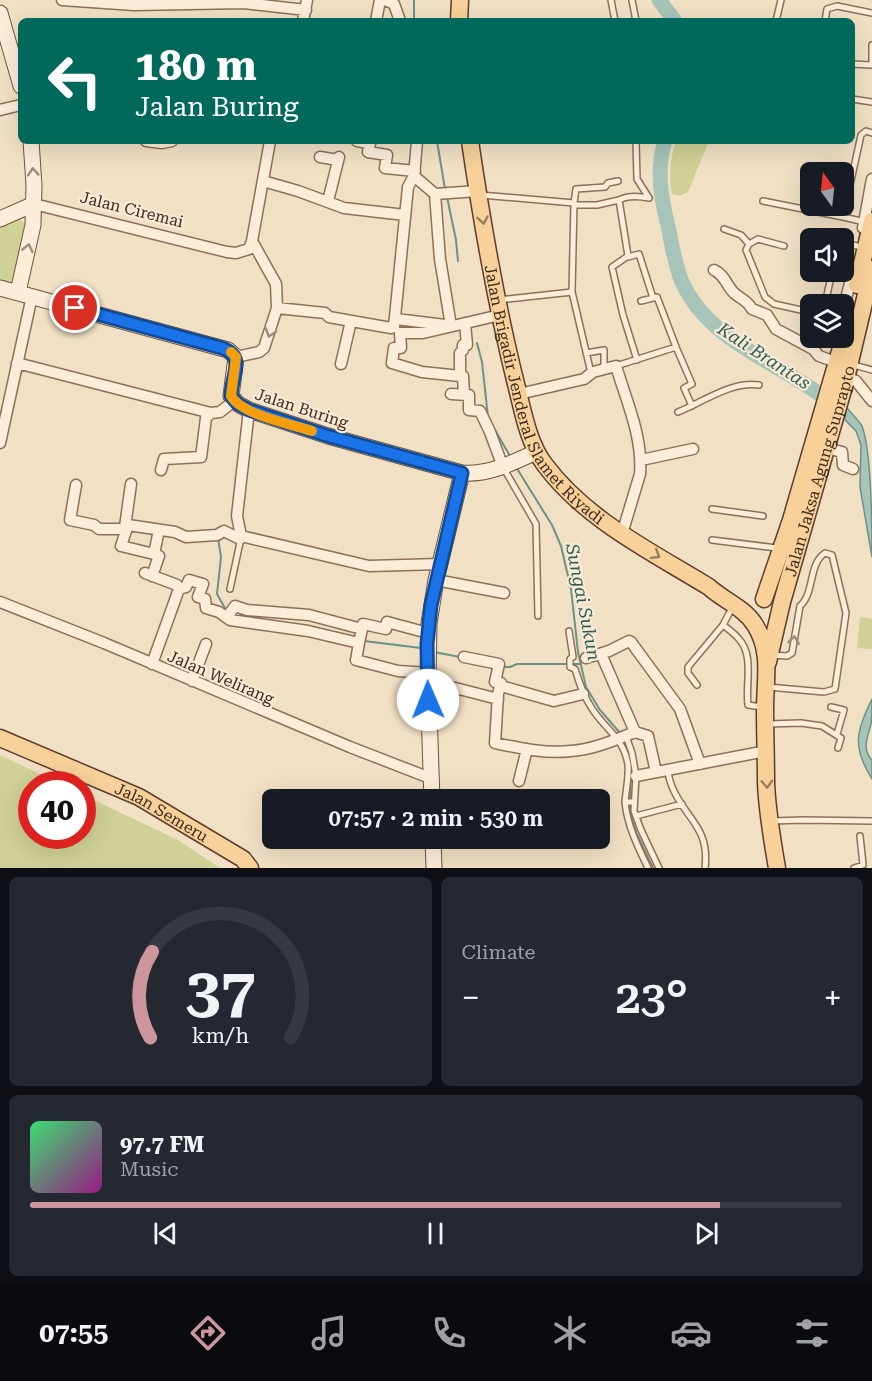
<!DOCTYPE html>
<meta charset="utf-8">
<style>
:root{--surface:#171b24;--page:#242831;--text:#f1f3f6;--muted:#9ea1a6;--line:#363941;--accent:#cd969d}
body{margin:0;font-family:"Roboto Serif",serif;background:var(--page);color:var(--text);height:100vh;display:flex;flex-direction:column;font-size:22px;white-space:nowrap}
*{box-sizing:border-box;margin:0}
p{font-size:20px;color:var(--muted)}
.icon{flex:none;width:33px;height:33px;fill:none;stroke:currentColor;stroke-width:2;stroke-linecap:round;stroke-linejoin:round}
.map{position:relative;height:868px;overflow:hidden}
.details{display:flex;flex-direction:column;gap:9px;padding:9px;background:#0d0f14;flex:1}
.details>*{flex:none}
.banner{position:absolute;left:18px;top:18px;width:837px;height:126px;border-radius:9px;box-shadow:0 6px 24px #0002;background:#00695c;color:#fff;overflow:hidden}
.needle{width:39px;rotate:345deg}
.tools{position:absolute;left:800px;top:162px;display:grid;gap:12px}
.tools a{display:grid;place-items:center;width:54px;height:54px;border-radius:9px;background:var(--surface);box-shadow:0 6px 24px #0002;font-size:30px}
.speed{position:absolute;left:18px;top:771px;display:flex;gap:12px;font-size:30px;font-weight:700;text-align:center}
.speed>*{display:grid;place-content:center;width:78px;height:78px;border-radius:50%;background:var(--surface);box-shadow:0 6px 24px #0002;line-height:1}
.speed .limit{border:9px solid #d22;background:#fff;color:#111}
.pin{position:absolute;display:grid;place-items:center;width:51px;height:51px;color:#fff;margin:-26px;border:3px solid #fff;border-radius:50%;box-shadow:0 2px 6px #0007}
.me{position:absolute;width:66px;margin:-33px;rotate:359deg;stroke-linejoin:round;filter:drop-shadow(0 0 4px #0008)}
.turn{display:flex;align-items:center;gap:21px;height:126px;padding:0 18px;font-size:27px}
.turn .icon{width:78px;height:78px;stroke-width:2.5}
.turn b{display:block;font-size:42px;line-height:51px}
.big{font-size:45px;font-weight:600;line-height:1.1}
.details .card{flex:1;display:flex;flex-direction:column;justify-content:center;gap:9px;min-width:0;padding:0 21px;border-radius:9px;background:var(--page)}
.details .dial{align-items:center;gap:0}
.dial svg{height:156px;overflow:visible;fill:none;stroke:var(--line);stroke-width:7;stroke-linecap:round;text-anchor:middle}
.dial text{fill:var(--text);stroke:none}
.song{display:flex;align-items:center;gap:18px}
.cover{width:72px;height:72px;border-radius:9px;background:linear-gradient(135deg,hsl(140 70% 55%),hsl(310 70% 35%))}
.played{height:6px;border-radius:3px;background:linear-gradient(90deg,var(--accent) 85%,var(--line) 85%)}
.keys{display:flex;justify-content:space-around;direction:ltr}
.heat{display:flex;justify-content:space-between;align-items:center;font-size:33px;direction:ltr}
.details .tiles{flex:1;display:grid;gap:9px;grid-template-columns:1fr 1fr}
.card:last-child{grid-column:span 2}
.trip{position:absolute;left:262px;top:789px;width:348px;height:60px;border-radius:9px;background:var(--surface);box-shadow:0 6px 24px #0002;font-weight:600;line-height:60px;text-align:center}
.menu{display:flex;height:96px;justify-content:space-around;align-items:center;background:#090b0e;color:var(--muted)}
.menu .icon{width:42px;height:42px}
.menu .selected{color:var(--accent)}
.menu b{font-size:27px;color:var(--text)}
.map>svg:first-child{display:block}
.green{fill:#cfd196}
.water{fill:#a6c4b8;stroke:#6b9386;stroke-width:1.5}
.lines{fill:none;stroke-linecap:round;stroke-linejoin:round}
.stream{stroke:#6b9386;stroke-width:2}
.river{stroke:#a6c4b8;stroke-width:15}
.lane-casing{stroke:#8d7058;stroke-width:8}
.street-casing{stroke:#8d7058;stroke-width:13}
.secondary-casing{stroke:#6f513c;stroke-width:17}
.primary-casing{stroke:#5b3e2d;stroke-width:19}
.lane{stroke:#fbedd8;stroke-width:5}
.street{stroke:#fbedd8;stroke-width:10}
.secondary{stroke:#fbedd8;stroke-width:15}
.primary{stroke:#f7d199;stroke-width:16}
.oneway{stroke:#9c8c7b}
.oneway2{stroke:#9a7e5c}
.route-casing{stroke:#114b97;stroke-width:15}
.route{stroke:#1a73e8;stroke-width:10}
.slow{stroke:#f59e0b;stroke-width:10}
.labels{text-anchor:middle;stroke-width:4.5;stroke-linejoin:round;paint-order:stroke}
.street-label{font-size:16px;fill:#3c2a1e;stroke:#f8ead4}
.water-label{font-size:18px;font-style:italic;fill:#2c5d56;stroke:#f8ead4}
</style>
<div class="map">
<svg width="872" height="868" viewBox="0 0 872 868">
<rect width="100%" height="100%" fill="#f1e0c4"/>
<path class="green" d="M676,141H709L688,192L679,196L672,194C668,177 670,158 676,141Z
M19,218L26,225L14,278L10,283L0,282V225Z
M860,617L872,619V649L857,648Z
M0,755L61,784H32V836H82L83,795L178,840L220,868H0Z"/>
<path class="water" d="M847,408C852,414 858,420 862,426C872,452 872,526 872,557L860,487L861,445L856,431L844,419Z
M872,699C872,707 872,716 871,724C868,737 861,748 872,760V779C852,747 856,731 872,699Z"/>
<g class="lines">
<path class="stream" d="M414,0V21
M437,141L445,189
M447,197L456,240L458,261
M477,343L482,362L488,417
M495,430L510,456
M516,467L552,525L561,546L571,589L578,652L586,687L600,710L621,734
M218,538L221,557L217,594L226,610
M364,641L421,648
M434,652L460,657
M501,667H510L517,664H581
M628,747L631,764L630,813L636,832L653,868"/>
<path class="river" d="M659,0L675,21
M665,141C656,169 661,198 668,226C672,245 675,267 683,284C712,345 785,364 834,405"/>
<defs>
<path id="lane" d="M611,0L615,21
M632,0L636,21
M776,21L781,0
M825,21L827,9L837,6L872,13
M872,45V65
M852,64L871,65
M852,99L872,102
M636,141L637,179L649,198
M481,195L574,203
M763,201L843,217
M574,205H597L619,200
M865,222L843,217L861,135L866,131L872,133
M724,229L741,235L749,244
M843,242L864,248
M784,246L758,239L749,244L746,250L765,297L774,304L810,312
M628,256L619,200C628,195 639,196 649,198
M498,300L572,292
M641,301L657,297L676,347
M825,304L832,272
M586,353L604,350V369
M637,360L623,315L612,267L628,256V257L639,254L653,298
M850,364L872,370
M616,366L676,347L692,384L684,388L692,406
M591,373L572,292L574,203L576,189L605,187L608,183L618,181
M678,412C703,402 731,381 759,385
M503,467L536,524L538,616
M712,509L763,516
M712,540L777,548
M230,589L241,538
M723,625C728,629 734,633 738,638C755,655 745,684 748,705L762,707
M569,631L573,657L570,659V667L575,669C579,682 583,695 591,707C604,729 624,737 628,765C629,777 626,790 625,802
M697,685L688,673V667L723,625L733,606
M768,687L824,692L835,689L846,613L832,555L825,553C808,564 815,593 800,606L792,653L787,656L771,655
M831,707L844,710L837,734
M767,724L801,723L822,726L841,738L838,748
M626,736L632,753L636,776L634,811L641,830L659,868
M667,770C669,776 670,783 673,789C686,819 710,828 705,868
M634,802H625C627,825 638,847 648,868
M636,816L682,804
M771,821L804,820L872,821
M854,868L863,865L860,836"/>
<path id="street" d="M62,0L134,5L244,3L306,10
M385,0L394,4L400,21
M303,21L307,0
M376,21L380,0
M0,110L21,105
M146,141L162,143L172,141
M357,141L370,144L368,152L387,155L385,168L415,171
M320,157L338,160
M414,176L435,194
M263,181L298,191L344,208L405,215
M328,201L339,157
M34,204L227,252L236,253L249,249L252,241L270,141
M863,228L872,179
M714,270C725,275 726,285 734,293C741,299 747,300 752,309L767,315L776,329L813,349L819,356L833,361
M277,308L325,313L329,317L391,328L394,327L408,187L414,176L417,141
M843,310L853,272
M396,319L445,325
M451,326L440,259L435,194L478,191
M236,357L259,352L264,348L277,308L276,284L252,241
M17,363L211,413
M341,364L351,321
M460,376L422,372L392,363L394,348H401L400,333H423L500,315
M846,377L856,381L872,401
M451,394L469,395V410L480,411L490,432L503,467
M519,394L584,379L593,372L616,366C626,400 643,437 640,474L622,534
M464,395L463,376H460V353L463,350V345H467L465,323
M249,410L237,516L241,536L369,566L440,564
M0,443L32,296
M826,448L842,452L843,465L853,469
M641,460L693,449
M161,470L164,459L201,457L206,418L211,413L220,412L234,401
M76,485L70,520L94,525L99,529H122L128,525L175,532L186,537L217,535L224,531L240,539
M128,525L121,546L154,554
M125,527L131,484
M145,573L177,585L179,589L152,664
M152,576L159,556L154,554L159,530
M436,580L504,593
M179,589L186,587L189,580L203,584L198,597L205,599L206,608L219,612L230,620L308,631L359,643L356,660L398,671L428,673
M0,602L104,643L350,747L430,778
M227,617L235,606L247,610L309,615L362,629L359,643
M362,629L363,624L386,629L387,622L428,633
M601,654L635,732L648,736L656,772
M464,657L499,664L495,682L501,683L498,694L495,743C519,748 546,754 571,751C592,750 615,740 635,732
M586,658L609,651L629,641L631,642L680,709L700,764
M192,681L206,644
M428,681L498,699
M501,686L554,701L583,694
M636,776L766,751
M519,781L527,749"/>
<path id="secondary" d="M0,13L21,86
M0,219L34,204
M0,288L228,350L236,357L231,396L238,404L249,410L328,436L462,473C489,475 512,463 536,452
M18,292L33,225L34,185L31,141
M432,800L428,681L429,623L436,580L462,473
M433,838L434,868"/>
<g id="primary">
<path d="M459,21L460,0"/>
<path id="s1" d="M470,141C482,223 496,304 516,384C523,411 528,443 545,465C586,520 652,552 709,587C723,600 745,608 755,625C772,652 765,678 765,709C765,733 766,758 766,782C767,811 772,839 777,868"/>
<path d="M857,285L872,221"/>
<path d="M764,599L791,520L848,324"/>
<path id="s2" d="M768,662L782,602L845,383L872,269"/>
<path id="s3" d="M0,738L139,797L243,859L250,868"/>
</g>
</defs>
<use href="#lane" class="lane-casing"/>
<use href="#street" class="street-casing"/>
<use href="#secondary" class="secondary-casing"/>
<use href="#primary" class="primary-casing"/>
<use href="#lane" class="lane"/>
<use href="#street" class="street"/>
<use href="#secondary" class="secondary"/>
<use href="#primary" class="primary"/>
</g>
<defs><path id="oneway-chevron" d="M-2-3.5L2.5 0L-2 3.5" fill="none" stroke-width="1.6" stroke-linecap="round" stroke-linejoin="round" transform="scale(1.5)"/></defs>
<g class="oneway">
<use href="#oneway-chevron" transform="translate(33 172) rotate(-94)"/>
<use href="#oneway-chevron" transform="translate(28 248) rotate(-77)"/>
<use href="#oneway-chevron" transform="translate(270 333) rotate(108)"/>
<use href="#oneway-chevron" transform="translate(794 640) rotate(-81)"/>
</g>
<g class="oneway2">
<use href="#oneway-chevron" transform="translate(483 220) rotate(81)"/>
<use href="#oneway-chevron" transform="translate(656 555) rotate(32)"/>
<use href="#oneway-chevron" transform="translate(767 784) rotate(88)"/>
</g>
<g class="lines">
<defs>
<path id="route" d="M75,308L222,348C247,357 231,376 231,396L238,404L249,410L328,436L462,473L431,605L427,644L428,700"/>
</defs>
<use href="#route" class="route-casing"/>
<use href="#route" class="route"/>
<path class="slow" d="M231,352L236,357L231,396C242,415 291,424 312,431"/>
</g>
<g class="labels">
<g class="street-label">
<text transform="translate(132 209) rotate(14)" y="6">Jalan Ciremai</text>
<text dy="6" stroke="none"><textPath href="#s1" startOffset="270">Jalan Brigadir Jenderal Slamet Riyadi</textPath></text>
<text transform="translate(302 408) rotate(18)" y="6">Jalan Buring</text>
<text dy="6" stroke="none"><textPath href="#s2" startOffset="198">Jalan Jaksa Agung Suprapto</textPath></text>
<text transform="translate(221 677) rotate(23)" y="6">Jalan Welirang</text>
<text dy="6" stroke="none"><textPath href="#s3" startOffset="178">Jalan Semeru</textPath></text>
</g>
<g class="water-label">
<text transform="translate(764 356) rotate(33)" y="6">Kali Brantas</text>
<text transform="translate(583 602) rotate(79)" y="6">Sungai Sukun</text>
</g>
</g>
</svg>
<div class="tools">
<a><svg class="needle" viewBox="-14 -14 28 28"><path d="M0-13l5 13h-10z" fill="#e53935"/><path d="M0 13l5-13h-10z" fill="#9ea1a6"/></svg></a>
<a><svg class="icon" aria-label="sound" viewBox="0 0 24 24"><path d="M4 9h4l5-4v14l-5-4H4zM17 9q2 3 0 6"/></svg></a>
<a><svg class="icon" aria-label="layers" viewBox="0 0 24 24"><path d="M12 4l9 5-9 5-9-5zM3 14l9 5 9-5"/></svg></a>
</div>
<div class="speed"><div class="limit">40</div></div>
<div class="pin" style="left:75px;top:308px;background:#d93025"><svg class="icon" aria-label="arrive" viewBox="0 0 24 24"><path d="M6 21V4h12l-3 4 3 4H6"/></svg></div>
<svg class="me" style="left:428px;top:700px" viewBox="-20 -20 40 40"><circle r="19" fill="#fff"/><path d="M0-13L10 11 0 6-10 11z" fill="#1a73e8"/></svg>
<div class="trip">07:57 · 2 min · 530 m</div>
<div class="banner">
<div class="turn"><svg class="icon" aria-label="left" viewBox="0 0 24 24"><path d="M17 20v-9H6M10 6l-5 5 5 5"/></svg><div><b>180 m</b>Jalan Buring</div></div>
</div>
</div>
<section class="details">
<div class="tiles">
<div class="card dial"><svg viewBox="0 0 100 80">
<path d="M14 69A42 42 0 1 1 86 69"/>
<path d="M14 69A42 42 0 0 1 15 25" stroke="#cd969d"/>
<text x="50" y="56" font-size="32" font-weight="700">37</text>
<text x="50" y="72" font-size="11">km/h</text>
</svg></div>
<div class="card"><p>Climate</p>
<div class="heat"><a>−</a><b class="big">23°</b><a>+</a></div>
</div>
<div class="card">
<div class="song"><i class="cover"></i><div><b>97.7 FM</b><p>Music</p></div></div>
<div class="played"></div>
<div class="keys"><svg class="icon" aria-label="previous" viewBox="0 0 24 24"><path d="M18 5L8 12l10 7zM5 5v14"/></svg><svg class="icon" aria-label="pause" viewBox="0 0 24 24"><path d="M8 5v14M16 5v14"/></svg><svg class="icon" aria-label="next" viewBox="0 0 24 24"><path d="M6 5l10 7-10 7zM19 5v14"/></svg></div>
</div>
</div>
</section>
<nav class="menu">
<b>07:55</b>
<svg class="icon selected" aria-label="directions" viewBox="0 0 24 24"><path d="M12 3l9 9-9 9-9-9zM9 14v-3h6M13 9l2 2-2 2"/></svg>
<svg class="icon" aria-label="music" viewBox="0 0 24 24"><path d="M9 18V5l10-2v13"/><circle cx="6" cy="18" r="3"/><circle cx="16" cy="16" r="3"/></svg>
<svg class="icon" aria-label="phone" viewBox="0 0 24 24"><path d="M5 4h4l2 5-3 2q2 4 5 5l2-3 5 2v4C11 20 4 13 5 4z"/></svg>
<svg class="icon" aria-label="climate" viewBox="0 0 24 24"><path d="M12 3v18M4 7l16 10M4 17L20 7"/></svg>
<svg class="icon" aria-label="car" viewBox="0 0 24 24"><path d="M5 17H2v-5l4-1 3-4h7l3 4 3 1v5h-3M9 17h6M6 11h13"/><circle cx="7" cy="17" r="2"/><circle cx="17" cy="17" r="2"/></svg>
<svg class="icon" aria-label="filters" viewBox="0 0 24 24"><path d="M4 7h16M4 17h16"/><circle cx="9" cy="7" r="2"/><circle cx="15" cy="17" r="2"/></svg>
</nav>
